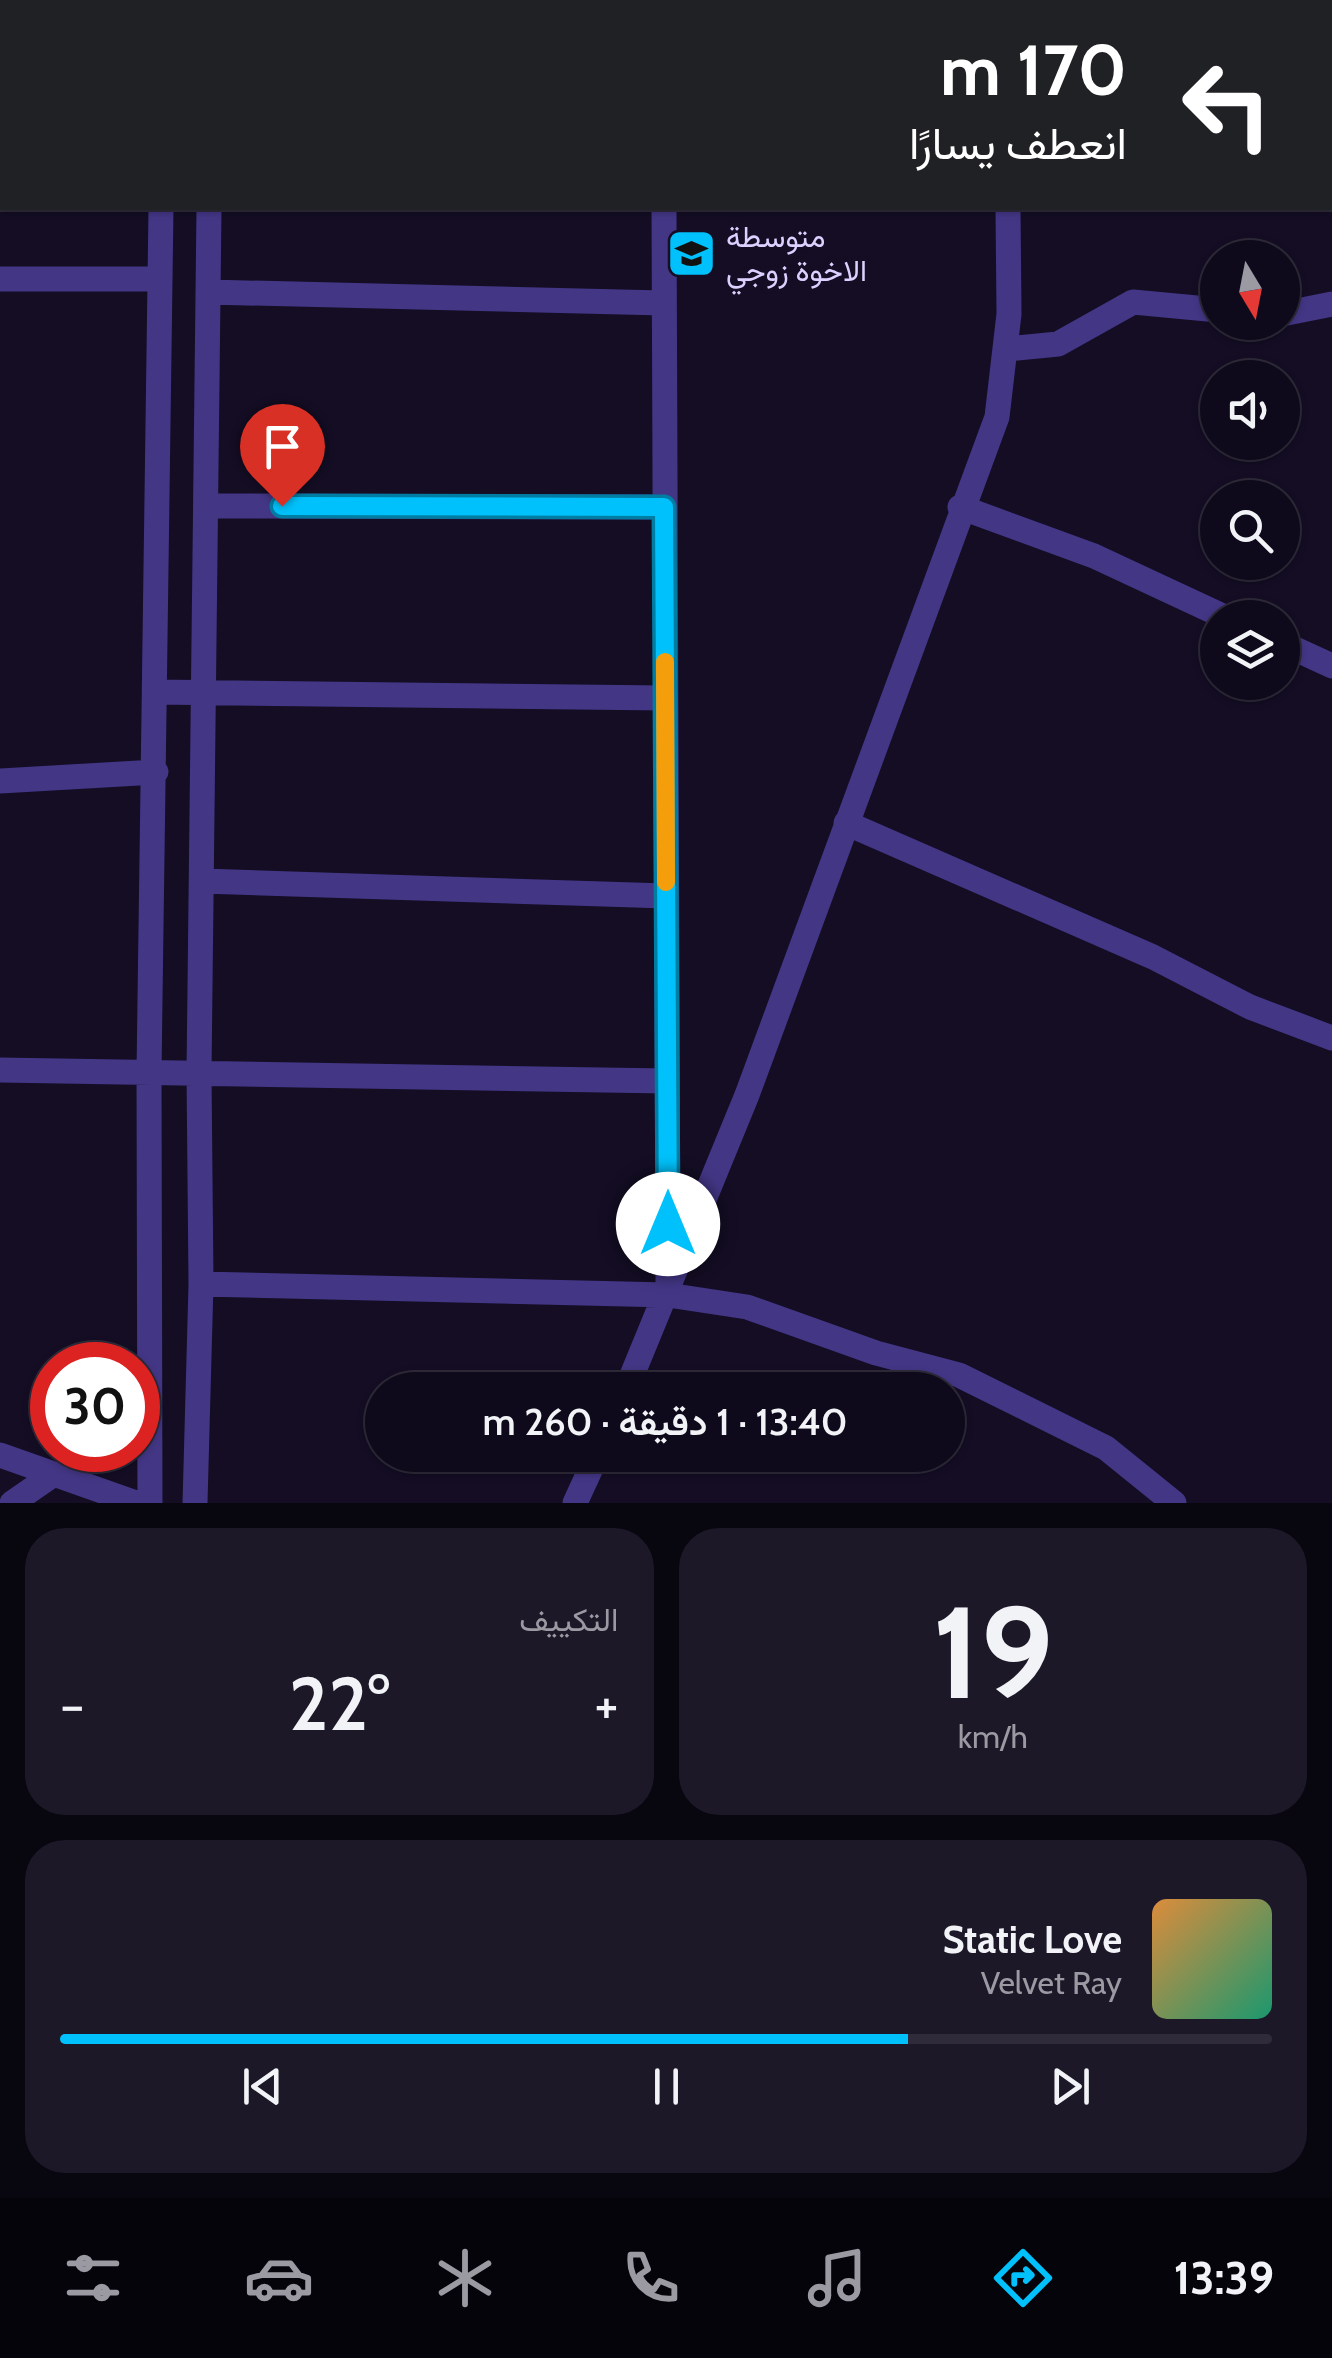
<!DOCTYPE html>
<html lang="ar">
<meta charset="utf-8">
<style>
:root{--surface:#0f0a1b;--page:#1d1828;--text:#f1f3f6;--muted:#9b9aa3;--line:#2f2b3a;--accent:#00c1fb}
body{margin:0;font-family:Cabin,Vazirmatn,sans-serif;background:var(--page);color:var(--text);direction:rtl;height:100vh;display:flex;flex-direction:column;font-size:38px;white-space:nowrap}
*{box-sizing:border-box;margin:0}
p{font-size:32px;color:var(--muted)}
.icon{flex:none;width:55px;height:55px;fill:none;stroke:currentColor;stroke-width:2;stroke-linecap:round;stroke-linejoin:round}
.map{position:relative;height:1503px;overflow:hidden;direction:ltr}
.drawer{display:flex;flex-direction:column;gap:25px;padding:25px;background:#08060f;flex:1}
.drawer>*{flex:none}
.hud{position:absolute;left:0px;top:0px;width:1332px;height:210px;box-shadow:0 2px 8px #0004,0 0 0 2px var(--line);direction:rtl;background:#202124;color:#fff;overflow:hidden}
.needle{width:65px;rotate:170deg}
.controls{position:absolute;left:1200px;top:240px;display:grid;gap:20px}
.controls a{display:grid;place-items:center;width:100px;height:100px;border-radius:50%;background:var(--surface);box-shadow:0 2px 8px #0004,0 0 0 2px var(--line);font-size:50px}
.speed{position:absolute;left:30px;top:1342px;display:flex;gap:20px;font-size:50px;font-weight:700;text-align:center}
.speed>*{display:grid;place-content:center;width:130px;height:130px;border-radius:50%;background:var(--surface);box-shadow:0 2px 8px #0004,0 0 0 2px var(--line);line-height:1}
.speed .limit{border:15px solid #d22;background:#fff;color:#111}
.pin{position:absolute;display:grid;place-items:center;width:85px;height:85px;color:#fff;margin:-102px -42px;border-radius:50% 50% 50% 0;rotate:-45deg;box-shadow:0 0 10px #0007}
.pin .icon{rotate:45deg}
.me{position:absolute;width:110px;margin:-55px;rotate:0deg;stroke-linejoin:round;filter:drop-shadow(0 0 8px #0008)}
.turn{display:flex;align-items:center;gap:35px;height:210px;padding:0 40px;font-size:45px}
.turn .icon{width:130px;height:130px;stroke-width:2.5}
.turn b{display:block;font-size:70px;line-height:85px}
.big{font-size:75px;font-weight:600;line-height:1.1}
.drawer .widget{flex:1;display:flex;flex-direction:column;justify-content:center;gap:15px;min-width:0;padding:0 35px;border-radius:40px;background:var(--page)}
.drawer .dial{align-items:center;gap:0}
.dial b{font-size:130px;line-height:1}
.song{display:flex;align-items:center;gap:30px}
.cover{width:120px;height:120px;border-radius:15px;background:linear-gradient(135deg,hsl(30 70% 55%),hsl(160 70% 35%))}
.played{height:10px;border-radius:5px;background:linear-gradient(90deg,var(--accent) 70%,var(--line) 70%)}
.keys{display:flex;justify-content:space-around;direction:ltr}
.heat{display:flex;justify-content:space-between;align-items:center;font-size:55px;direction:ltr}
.drawer .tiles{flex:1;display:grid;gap:25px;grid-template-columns:1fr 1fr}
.widget:last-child{grid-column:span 2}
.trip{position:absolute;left:365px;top:1372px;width:600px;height:100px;border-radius:50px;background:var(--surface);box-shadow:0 2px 8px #0004,0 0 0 2px var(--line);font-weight:600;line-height:100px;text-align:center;direction:rtl}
.menu{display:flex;height:160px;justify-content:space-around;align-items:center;background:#06040b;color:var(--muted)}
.menu .icon{width:70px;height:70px}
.menu .active{color:var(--accent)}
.menu b{font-size:45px;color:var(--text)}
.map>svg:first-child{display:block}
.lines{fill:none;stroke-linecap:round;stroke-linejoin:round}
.street{stroke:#433685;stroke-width:25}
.route-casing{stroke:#007da3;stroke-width:25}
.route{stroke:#00c1fb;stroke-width:18}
.slow{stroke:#f59e0b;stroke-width:18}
.labels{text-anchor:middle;stroke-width:10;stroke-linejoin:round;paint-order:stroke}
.poi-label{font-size:30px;fill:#dcd0ff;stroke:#140d24;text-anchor:start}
</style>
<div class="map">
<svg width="1332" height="1503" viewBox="0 0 1332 1503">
<rect width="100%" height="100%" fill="#140d24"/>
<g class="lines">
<path class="street" d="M164,2V0
M211,2V0
M666,2V0
M831,2L832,0
M1010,2V0
M664,208L668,1282
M0,279H160
M208,292L663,303
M1282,314L1332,304
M1007,349L1058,344L1133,302L1218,310
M206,506L664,507
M960,507L1094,556L1227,618
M1282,643L1332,666
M155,692L665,698
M0,781L156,772
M846,823L1153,957L1250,1007L1332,1038
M202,881L666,896
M0,1070L667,1081
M201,1284L668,1295L747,1307L876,1353L959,1375L1106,1448L1174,1503
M626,1390L747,1095L997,417L1009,314L1008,208
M0,1455L136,1503
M12,1503L54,1474
M150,1503L149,1072L161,208
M195,1503L201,1284L199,1073L209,208
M575,1503L597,1455"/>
</g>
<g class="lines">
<defs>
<path id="route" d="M282,506L664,507L668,1224"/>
</defs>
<use href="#route" class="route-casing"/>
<use href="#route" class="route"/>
<path class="slow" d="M665,662L666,882"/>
</g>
<defs>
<symbol id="school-square" viewBox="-11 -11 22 22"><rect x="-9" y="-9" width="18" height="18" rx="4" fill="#00c1fb" stroke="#140d24"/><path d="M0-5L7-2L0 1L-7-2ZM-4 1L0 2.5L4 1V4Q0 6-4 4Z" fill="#111"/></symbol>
</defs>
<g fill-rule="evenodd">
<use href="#school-square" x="664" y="226" width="55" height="55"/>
</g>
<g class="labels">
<g class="poi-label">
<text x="726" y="247">متوسطة<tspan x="726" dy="34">الاخوة زوجي</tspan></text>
</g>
</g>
</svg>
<div class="controls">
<a><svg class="needle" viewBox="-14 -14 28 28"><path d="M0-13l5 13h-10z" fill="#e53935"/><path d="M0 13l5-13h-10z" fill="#9b9aa3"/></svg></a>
<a><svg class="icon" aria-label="sound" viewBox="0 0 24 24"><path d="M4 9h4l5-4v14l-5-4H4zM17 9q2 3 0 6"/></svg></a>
<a><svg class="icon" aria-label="search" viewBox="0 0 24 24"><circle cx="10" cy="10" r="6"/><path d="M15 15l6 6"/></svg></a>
<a><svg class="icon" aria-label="layers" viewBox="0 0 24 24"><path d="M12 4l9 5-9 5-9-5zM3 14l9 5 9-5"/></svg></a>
</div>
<div class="speed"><div class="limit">30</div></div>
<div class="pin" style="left:282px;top:506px;background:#d93025"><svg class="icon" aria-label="arrive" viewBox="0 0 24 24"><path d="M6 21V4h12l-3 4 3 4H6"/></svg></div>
<svg class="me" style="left:668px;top:1224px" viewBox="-20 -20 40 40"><circle r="19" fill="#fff"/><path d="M0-13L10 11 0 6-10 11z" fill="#00c1fb"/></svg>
<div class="trip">13:40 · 1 دقيقة · 260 m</div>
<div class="hud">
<div class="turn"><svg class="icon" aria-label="left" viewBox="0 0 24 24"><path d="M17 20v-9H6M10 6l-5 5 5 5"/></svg><div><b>170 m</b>انعطف يسارًا</div></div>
</div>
</div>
<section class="drawer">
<div class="tiles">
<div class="widget dial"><b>19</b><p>km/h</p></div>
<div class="widget"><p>التكييف</p>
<div class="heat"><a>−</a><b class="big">22°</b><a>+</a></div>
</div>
<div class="widget">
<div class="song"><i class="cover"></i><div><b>Static Love</b><p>Velvet Ray</p></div></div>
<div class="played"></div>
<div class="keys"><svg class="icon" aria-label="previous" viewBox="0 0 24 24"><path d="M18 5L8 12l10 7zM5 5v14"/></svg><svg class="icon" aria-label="pause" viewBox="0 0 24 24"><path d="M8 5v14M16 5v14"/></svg><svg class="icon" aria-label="next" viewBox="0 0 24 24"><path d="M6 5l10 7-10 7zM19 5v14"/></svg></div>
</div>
</div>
</section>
<nav class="menu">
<b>13:39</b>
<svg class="icon active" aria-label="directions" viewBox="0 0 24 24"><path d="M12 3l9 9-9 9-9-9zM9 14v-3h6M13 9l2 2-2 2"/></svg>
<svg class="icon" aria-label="music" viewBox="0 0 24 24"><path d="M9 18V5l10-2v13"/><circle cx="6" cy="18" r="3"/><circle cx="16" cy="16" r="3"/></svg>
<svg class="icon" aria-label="phone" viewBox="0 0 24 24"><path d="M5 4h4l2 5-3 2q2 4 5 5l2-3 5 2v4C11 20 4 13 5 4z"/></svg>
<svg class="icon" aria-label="climate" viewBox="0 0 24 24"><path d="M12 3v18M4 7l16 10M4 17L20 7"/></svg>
<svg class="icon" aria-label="car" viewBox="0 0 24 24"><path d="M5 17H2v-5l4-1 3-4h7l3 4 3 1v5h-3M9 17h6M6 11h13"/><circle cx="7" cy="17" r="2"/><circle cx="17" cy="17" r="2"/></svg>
<svg class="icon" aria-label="filters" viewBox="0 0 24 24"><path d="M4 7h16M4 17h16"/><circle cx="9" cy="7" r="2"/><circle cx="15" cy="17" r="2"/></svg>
</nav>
